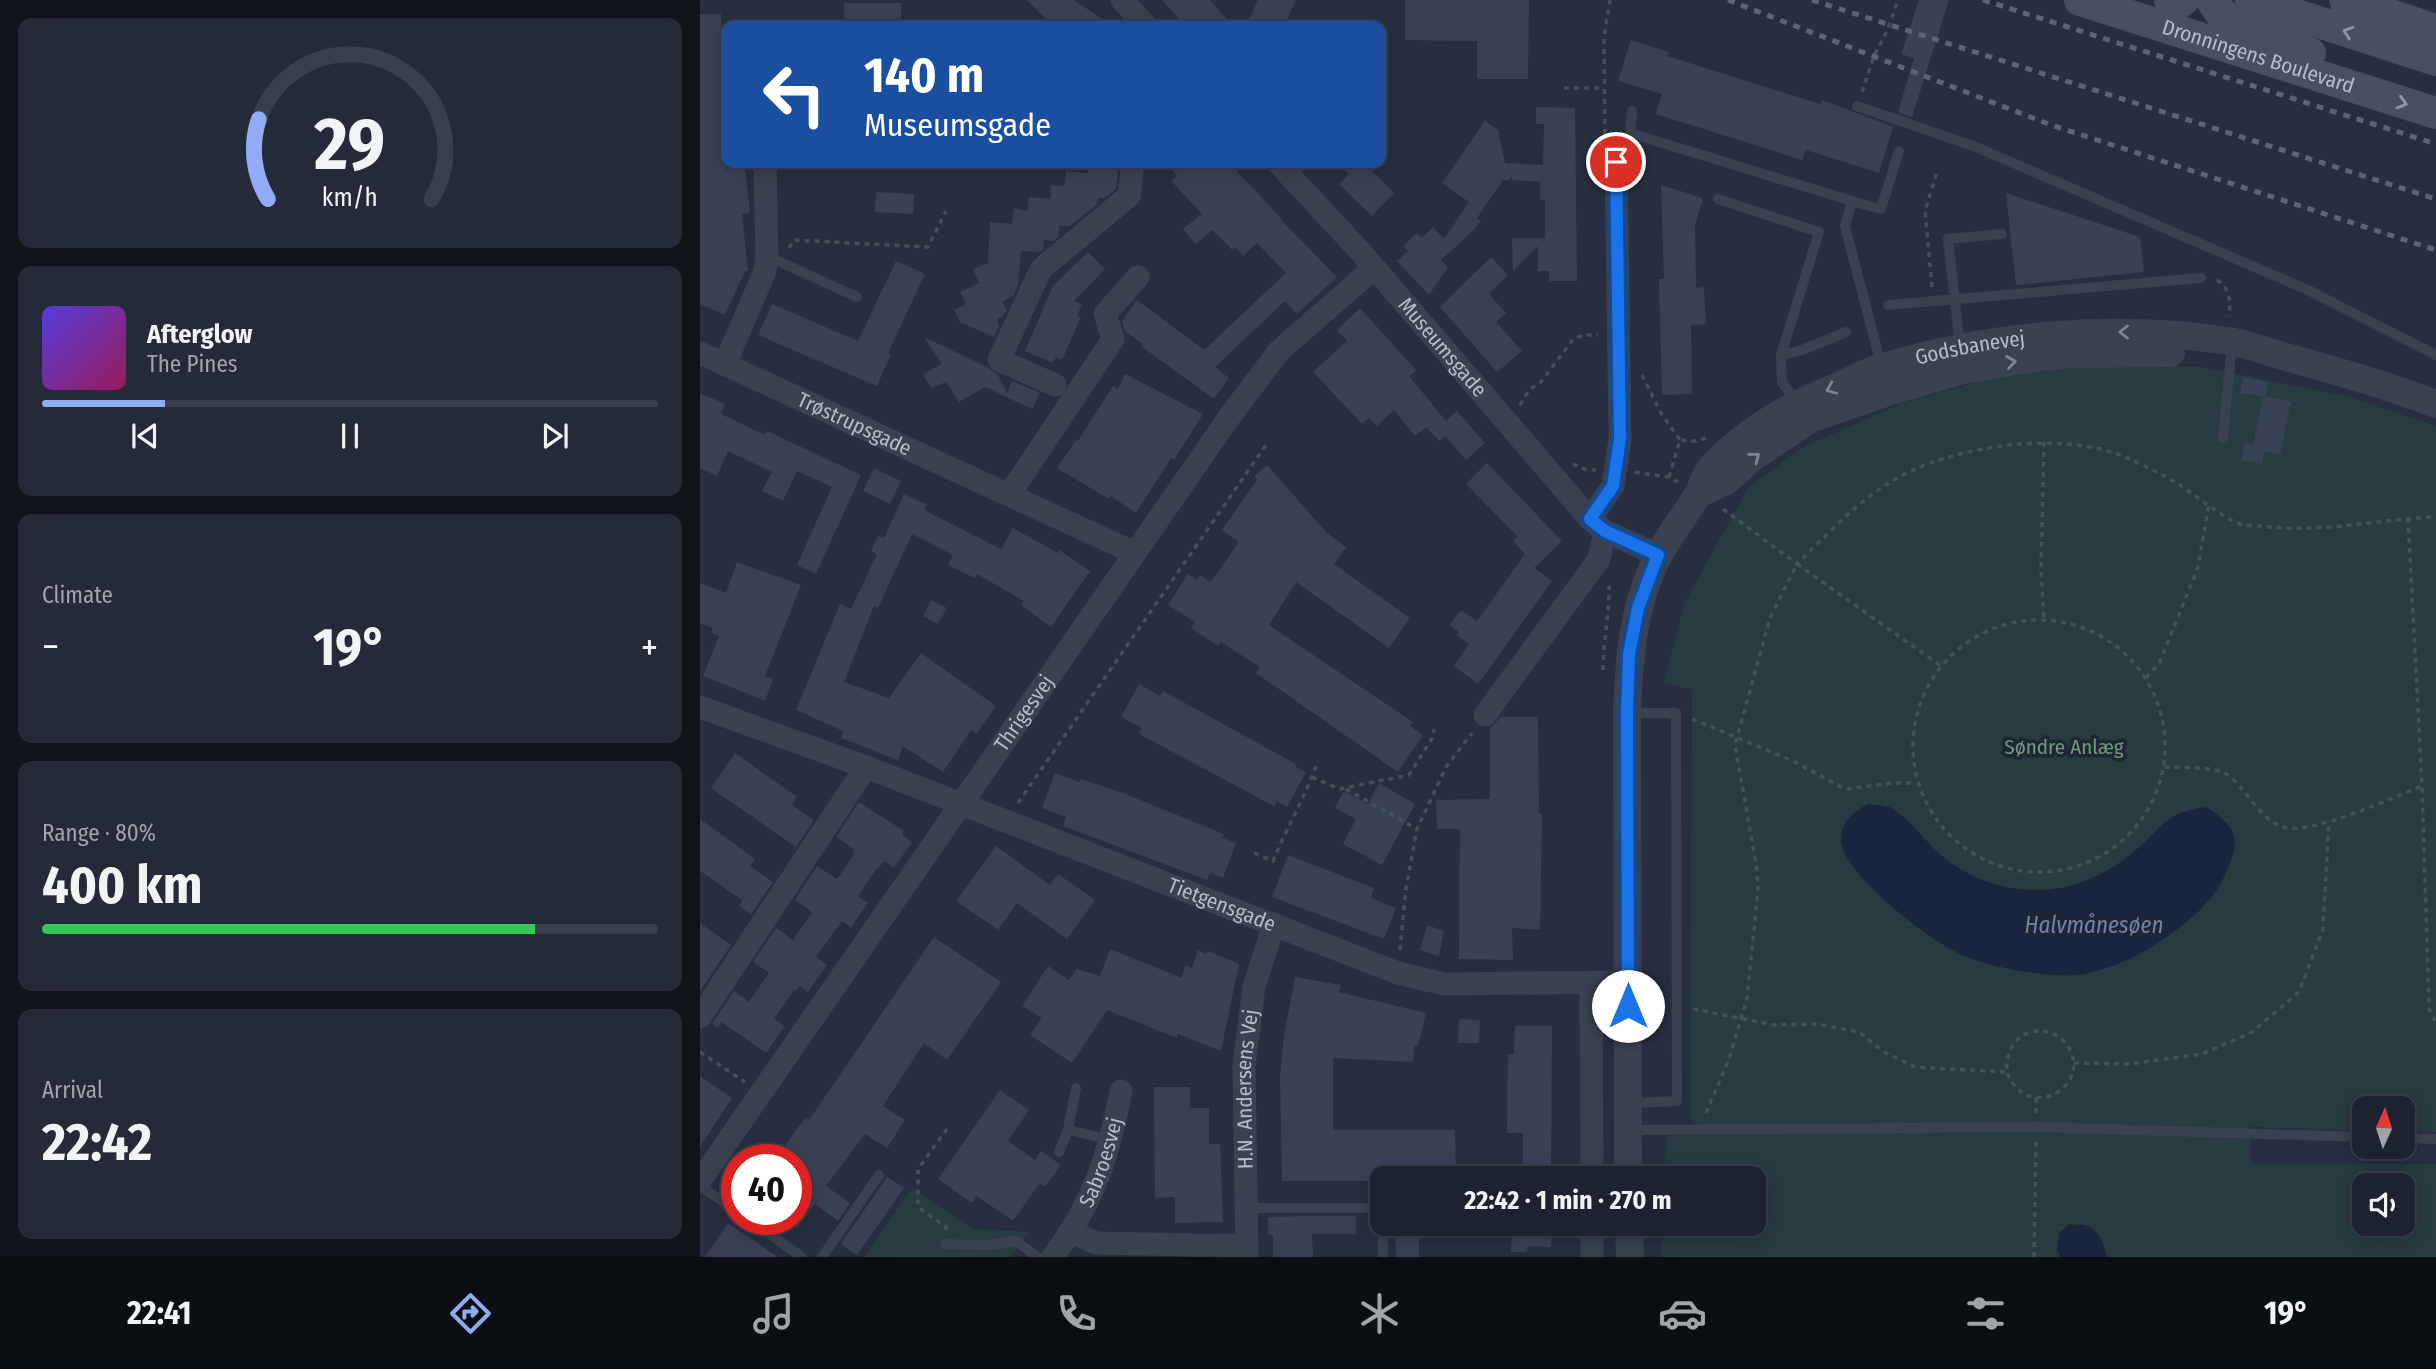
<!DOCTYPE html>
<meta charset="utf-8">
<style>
:root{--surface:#1c2230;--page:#252a38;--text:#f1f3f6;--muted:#a0a4ab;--line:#3a3f4c;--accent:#91abf5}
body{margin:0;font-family:"Fira Sans Condensed",sans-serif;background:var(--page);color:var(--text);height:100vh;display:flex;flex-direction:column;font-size:26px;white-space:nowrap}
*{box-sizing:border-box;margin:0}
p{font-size:23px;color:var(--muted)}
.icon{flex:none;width:38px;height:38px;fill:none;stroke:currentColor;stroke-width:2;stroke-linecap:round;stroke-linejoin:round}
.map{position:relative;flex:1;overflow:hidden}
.sheet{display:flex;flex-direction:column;gap:18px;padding:18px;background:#0f131a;width:700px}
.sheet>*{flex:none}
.guide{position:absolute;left:21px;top:21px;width:665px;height:147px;border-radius:14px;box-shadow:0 4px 18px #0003,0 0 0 2px var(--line);background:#1a4fa0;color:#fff;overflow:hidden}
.needle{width:46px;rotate:3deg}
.tools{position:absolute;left:1652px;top:1096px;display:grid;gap:14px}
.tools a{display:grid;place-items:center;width:63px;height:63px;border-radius:14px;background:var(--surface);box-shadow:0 4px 18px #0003,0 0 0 2px var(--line);font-size:35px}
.speed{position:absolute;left:21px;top:1144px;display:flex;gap:14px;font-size:35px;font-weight:700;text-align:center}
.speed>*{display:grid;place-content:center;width:91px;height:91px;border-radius:50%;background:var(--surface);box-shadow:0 4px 18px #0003,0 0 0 2px var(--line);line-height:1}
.speed .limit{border:10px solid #d22;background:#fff;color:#111}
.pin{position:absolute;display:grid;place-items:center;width:60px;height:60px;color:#fff;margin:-30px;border:4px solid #fff;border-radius:50%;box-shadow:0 2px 7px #0007}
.me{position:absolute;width:77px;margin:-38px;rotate:0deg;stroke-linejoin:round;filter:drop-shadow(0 0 5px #0008)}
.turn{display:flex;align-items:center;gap:24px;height:147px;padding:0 28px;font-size:32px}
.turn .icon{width:91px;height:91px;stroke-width:2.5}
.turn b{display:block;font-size:49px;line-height:60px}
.big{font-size:52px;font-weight:700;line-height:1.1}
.sheet .card{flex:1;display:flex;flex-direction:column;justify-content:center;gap:10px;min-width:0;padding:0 24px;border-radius:14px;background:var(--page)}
.sheet .dial{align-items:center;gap:0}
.dial svg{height:182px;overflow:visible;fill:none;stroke:var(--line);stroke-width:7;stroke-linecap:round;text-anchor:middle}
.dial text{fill:var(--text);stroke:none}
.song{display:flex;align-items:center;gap:21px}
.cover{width:84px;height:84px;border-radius:10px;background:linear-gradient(135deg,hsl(250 70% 55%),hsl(330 70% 35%))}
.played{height:7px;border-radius:4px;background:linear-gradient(90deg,var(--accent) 20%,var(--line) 20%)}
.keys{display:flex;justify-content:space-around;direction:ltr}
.heat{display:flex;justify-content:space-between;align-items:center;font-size:38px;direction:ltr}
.charge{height:10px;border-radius:5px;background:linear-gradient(90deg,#34c759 80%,var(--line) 0)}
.trip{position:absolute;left:670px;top:1166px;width:396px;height:70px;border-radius:14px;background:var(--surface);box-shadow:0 4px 18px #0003,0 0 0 2px var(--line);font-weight:700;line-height:70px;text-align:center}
.dock{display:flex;height:112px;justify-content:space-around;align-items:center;background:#0b0e13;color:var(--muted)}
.dock .icon{width:49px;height:49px}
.dock .current{color:var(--accent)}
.dock b{font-size:32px;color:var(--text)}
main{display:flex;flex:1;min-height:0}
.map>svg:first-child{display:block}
.green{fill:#283b41;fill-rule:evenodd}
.water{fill:#19243e}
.building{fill:#394255}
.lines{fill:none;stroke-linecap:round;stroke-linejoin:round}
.path{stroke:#425459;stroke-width:3.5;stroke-dasharray:5 5;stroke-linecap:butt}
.service{stroke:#3a4150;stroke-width:10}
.minor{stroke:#3a4150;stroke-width:23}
.tertiary{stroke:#3a4150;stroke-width:28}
.secondary{stroke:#494f62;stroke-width:32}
.rail{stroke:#5d6476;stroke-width:5;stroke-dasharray:7 7;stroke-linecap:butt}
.oneway{stroke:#9096a6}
.oneway2{stroke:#7f8593}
.route-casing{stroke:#114b97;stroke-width:18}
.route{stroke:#1a73e8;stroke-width:12}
.labels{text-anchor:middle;stroke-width:7;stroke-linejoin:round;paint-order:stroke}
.street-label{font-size:21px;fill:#b7bcca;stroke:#1f2535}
.park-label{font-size:21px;fill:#6f9a7e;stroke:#1f2535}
.water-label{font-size:23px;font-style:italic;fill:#7282a8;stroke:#1f2535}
</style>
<main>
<section class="sheet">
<div class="card dial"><svg viewBox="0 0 100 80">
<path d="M14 69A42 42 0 1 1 86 69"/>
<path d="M14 69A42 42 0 0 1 10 34" stroke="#91abf5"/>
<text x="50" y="56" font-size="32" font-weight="700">29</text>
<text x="50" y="72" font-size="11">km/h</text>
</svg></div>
<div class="card">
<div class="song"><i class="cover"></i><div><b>Afterglow</b><p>The Pines</p></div></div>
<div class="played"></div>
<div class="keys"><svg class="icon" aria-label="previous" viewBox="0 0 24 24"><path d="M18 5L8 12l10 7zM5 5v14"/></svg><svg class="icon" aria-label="pause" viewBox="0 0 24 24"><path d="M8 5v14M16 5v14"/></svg><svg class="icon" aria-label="next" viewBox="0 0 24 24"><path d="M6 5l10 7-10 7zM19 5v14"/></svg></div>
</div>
<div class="card"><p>Climate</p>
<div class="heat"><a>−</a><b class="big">19°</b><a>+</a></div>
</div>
<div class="card"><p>Range · 80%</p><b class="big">400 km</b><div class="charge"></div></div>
<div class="card"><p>Arrival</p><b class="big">22:42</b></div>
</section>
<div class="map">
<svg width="1736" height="1257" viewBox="0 0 1736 1257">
<rect width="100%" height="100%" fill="#262e40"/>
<path class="green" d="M1402,365L1502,367L1646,396L1736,426V1132L1703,1131V1108H1664V1130L1551,1127L1550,1163L1736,1164V1257H1406L1407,1254L1357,1251L1361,1257H961L962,1223H1054V1178H964L967,1136L1003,1134L990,1119L992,690L964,682L985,602L1049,486L1107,445L1206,402L1306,374ZM1664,1185H1703V1223H1664Z
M212,1188L274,1229L330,1232L310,1257H164Z"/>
<path class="water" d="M1168,804C1175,805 1183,805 1189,807C1202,811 1228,844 1240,854C1256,869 1280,881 1301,886C1352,898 1398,883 1436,850C1465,825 1464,813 1506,807C1541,829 1540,842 1524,877C1512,903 1488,922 1465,938C1440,956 1408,971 1377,975C1348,978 1289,967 1262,955C1231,941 1149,879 1142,845C1138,824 1152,813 1168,804Z
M1369,1224C1374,1225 1383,1224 1388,1226C1399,1230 1406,1247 1406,1257H1361L1357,1251L1359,1233Z"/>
<path class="building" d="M327,0H374L412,26H353Z
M462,0H510L533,26H485Z
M558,0H596L584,26H546Z
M705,0H829L828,79H777V41L705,40Z
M1219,0H1249L1212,117L1198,112L1214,58L1201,54Z
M144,3H201V26H144Z
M0,14H21L22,88L26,87V169L45,168L50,213L42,214L48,271H45L25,315L0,304Z
M931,40L969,52L967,56L1120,104L1122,100L1193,127L1179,173L1106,150L1102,160L956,114L962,94L918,81Z
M836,107L875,108L877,281H849V271H838V246L813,271L812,238H845V200H840V182L812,180V176L809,180H803L777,218L781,221L774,230L741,260L748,267L729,295L697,261L708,251L703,246L717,233L722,238L733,227L744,239L769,202L742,183L785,121L798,130L805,163L843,165L844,124H836Z
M389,163H419L416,189L404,198H398L397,204L370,226H359V236L353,241L344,240L343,249L339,252L321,251L318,285L314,295L302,302L307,310L304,315L297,320L299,326L294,337L260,322L254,310L266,304L260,292L279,283L273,269L288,263L290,222L312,224L314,208L327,211L329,197L350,199L351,185L364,186L366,171L388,173Z
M465,163H529L582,219L581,220L637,277L597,314L585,301L515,367L529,378L514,399L441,346L443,344L425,331L422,321L437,300L504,350L586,273L557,243L543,256L535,247L532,250L513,230L495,244L483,229L502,214L471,181L477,175Z
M637,163H664L694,193L672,216L639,184L649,174Z
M961,185L1003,198L995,226L996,288L1004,287L1006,324L991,325L992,394L962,395L959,279H964Z
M176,192L214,194L213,214L175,212Z
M1306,193L1440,237L1444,272L1316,285Z
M388,252L405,269L374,301L382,304L377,316L381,317L362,360L356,357L353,363L325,351L353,286Z
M791,257L808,275L789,294L806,313L796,322L822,351L797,372L740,307Z
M196,261L225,274L188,353L191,354L177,386L58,335L72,304L158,341Z
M660,308L716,370L709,376L746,421L757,411L785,443L766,460L745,436L739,441L726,427L715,436L694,410L677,426L669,418L662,424L613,372L647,341L637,330Z
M224,337L287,367L298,375L307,393L312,381L340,393L332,409L285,387L259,402L246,382L231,388L223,374L242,364Z
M425,374L503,414L474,460L471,458L436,513L411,496L409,499L357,468L376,440L378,441L413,386L418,389Z
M1543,377L1568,382L1565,396L1591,402L1580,454L1565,451L1562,464L1541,460L1545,443L1553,444L1563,397L1540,393Z
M0,393L25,404L21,414L65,435L67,431L161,475L116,574L97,565L132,487L97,471L83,501L62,491L72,472L28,451L17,476L0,468Z
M787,463L862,541L834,568L852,581L778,684L754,666L769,644L757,635L759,632L749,625L761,610L777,621L825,554L813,541L818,537L766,484Z
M567,465L627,533L646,547L634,564L710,618L689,648L596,582L569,625L713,722L710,726L723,735L698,772L556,673L560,667L521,642L518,646L491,628L495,622L468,605L488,574L497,580L500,575L511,582L539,542L522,530L557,480L554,476Z
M174,468L201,481L190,504L163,491Z
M204,494L226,504L224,510L301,549L313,528L358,553L359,550L390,571L351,627L321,605L324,601L277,574L275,578L248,565L253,555L212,534L178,608L174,606L144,682L189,698L221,653L296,706L276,734L271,730L243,772L203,746L198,760L141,738L143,731L96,710L140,604L151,609L177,554L171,551L178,536L184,538Z
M37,562L101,585L65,676L73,679L65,701L3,676L19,636L11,633L13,628L0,623V583L26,593Z
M231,600L247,608L238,624L223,616Z
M439,684L460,696L463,691L596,764L595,766L606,772L587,807L577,801L574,806L439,734L442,728L421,717Z
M801,717H838L839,813H842L840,930L812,928L813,960L759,959L760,829H737L736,800L790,799V728Z
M35,753L97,797L92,805L114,820L96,847L11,788Z
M355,773L379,782L381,779L423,793L524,834L523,838L536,843L523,878L510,873L507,880L363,826L366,817L342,808Z
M679,783L715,804L682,865L643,844L656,819L635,808L644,791L668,804Z
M159,802L204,831L202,835L212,842L194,868L184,861L178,869L177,868L158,896L168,903L151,927L142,921L116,957L127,965L108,992L100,986L96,991L94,990L74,1019L85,1026L66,1053L21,1022L18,1028L12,1024L34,991L49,1002L69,973L53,962L76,928L93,940L112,912L95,900L117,866L137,879L155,853L153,851L154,849L136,837Z
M0,819L55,859L50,866L73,882L51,914L39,906L42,900L0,871Z
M296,846L350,885L358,874L395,900L367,939L317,903L298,930L256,901Z
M588,855L674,888L671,898L696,908L684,939L572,897Z
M0,923L31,945L0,991Z
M727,925L744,931L739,956L720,950Z
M234,937L301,982L247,1060L224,1043L183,1106L205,1120L187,1148L165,1134L126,1186L150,1203L138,1221L115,1204L96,1229V1160H74L106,1117L109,1120Z
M410,949L482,978L485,965L492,968L498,950L506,954L508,951L539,964L521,1051L478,1034L477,1038L407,1010L372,1063L330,1035L342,1018L322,1006L348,966L369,980L377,969L400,976Z
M595,977L641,985L639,992L726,1013L718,1046L714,1045L713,1062L633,1058V1130H755L756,1178H682V1181H582L580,1076L584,1035Z
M759,1019L780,1020L779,1043H758Z
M815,1026H852L851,1178H823V1133H807L808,1054H814Z
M0,1076L32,1098L0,1147Z
M454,1087H490V1108H509V1144H520L523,1222L475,1223V1197L455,1198Z
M300,1090L329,1110L308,1141L335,1160L341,1151L361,1165L345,1187L340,1183L313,1221L277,1196L272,1203L238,1179Z
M187,1177L204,1188L157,1255L141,1244Z
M609,1216H656V1234H612L613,1257H573V1235H568V1217Z
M28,1223L78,1257H5Z
M695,1223H719V1257H696Z
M812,1223H852L851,1247L828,1246L827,1252H811Z"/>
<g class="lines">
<path class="path" d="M864,88H904
M1162,92L1174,56L1187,31L1198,0
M905,144L904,37L910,0
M89,248L94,240L228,247L246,211
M1517,280C1530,288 1531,302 1529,316
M1232,287L1225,211L1237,172
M942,375L961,413L980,440
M820,405L829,390L841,382L874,338L884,335H898
M1344,442L1341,570L1344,620
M873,464L884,469L896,470
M935,472L969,477L978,482
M969,477L980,440L996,441L1006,438
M1023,509L1097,564C1125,537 1152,507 1184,486C1243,446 1359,429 1425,457C1441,464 1458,472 1473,481C1491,491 1522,518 1540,524C1547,526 1555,526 1561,526C1620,534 1677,519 1736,517
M1708,518L1722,786L1729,1009L1736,1023
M1213 746a126 126 0 1 1 252 0a126 126 0 1 1-252 0Z
M903,670C903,641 910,613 909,584
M1446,678L1460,662L1498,567L1509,504
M992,719L1093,761L1145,789L1194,783H1215
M1465,767C1484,768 1506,766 1524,773C1542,780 1557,819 1583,827C1611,836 1693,797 1722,786
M612,777L639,789L709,775L733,737L734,729
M646,789L717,829
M318,803L566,445
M554,853L573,861C587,827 606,795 618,761
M700,950L706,888L717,829L746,767L772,733
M993,1009L1074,1025L1117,1024L1159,1032L1184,1052L1215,1067L1307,1072C1305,1051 1317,1031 1339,1031C1351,1031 1361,1036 1367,1045C1395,1086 1327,1125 1307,1072
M0,1052L45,1082
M1374,1063L1429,1064L1502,1054L1552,1032L1599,992L1623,929L1629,821
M1336,1098V1113
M1006,1113L1029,1059L1047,998L1058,890L1057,870L1035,745L1070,618L1097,564L1241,666
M246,1230V1227L218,1207V1169L247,1129
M1334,1257L1336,1142"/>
<path class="service" d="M1157,106L1276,147L1608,290L1736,355
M932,111L930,133L1152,201L1145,226L1181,365
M590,175L604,163
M1018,199L1119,232L1081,355L1082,382L1097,403
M1152,201L1181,209L1199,151
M67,256L157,297
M1188,305L1501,278
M1260,346L1248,239L1302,234
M1081,355L1102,350L1146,332
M1523,438L1532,343
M929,713H976L977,1101L931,1103
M368,1130L411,1140
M929,1130L1336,1127L1664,1137
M1703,1138L1736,1139
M359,1152L368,1130L376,1088
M0,1186L37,1211
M546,1208H682
M49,1220L102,1257
M683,1223V1257
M245,1244L288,1245L316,1241L338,1257
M122,1257L179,1175"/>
<g class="minor">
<path d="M422,0L446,26"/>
<path id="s1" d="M578,163L659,250L890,519L905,531L958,555"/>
<path id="s2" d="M0,353L435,553"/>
<path d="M25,364L65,271L67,256L65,163"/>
<path d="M355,385L299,360L341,269L429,196L433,163"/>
<path d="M309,495L413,339L405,314L438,277"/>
<path d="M890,519L913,486L920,439L916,162"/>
<path id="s3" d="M0,707L166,767L698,973L744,984L927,982"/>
<path d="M785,715L899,559L905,531"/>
<path d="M891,983L892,1178"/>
<path d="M0,1017L166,767"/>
<path id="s4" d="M0,1181L530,416L579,351L673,269"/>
<path d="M892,1223V1257"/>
<path d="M372,1232L396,1243L547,1246"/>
<path id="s5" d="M353,1257C394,1201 408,1158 421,1091"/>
<path id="s6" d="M547,1257L544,1065L554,987L574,924"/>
</g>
<g class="tertiary">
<path d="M999,494L1026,481L1053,457L1110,419L1188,392L1263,370L1314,361L1367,354L1471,353"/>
<path id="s7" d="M928,1178L927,712C929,658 933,602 960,553C971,533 985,515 997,496C1003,487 1004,475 1011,468C1045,430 1088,407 1134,388C1150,381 1166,372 1183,367C1294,334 1414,324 1529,341C1549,344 1570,353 1590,358C1640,372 1687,385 1736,404"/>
<path d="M929,1223L930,1257"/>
</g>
<g class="secondary">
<path id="s8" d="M1380,0L1736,113"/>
<path d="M1470,0L1479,3L1483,0"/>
<path d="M1512,0L1521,14L1582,43L1610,53"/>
<path d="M1551,0L1736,60"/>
<path d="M1645,0L1736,30"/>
</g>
<path class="rail" d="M1028,0L1351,125L1736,250
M1112,0L1736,199
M1283,0L1736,144"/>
</g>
<defs><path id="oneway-chevron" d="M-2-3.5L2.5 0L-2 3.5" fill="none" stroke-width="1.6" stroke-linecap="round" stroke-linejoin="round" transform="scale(1.75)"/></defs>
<g class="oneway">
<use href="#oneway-chevron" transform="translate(1648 32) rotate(-162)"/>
<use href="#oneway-chevron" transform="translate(1702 103) rotate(17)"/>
</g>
<g class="oneway2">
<use href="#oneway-chevron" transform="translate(1424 332) rotate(180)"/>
<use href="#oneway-chevron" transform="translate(1311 362) rotate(-9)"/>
<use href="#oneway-chevron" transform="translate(1131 389) rotate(157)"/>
<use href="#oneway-chevron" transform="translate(1055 457) rotate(-38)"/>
</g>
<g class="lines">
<defs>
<path id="route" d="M916,162L920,439L913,486L890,519L905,531L958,555L938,608L929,654L927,712L928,1006"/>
</defs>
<use href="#route" class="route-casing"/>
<use href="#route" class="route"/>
</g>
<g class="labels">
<g class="street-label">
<text dy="7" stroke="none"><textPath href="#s8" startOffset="187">Dronningens Boulevard</textPath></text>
<text dy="7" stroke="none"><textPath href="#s1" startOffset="247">Museumsgade</textPath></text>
<text dy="7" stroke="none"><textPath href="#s7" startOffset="1020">Godsbanevej</textPath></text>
<text dy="7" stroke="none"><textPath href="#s2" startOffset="170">Trøstrupsgade</textPath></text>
<text dy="7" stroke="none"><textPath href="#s4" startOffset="569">Thrigesvej</textPath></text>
<text dy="7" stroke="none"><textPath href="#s3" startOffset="558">Tietgensgade</textPath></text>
<text dy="7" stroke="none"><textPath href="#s6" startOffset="168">H.N. Andersens Vej</textPath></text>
<text dy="7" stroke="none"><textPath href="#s5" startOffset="107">Sabroesvej</textPath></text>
</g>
<g class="park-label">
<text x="1364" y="754">Søndre Anlæg</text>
</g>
<g class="water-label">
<text x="1394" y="933">Halvmånesøen</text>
</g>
</g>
</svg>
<div class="tools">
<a><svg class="needle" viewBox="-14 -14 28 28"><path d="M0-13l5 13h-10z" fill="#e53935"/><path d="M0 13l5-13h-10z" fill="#a0a4ab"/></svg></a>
<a><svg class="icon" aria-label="sound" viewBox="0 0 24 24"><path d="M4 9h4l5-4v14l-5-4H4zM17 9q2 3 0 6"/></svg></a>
</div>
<div class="speed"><div class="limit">40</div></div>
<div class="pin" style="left:916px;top:162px;background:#d93025"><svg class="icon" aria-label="arrive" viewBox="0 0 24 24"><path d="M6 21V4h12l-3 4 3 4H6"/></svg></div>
<svg class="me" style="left:928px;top:1006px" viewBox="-20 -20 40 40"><circle r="19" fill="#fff"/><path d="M0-13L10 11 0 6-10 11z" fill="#1a73e8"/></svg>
<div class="trip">22:42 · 1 min · 270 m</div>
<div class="guide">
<div class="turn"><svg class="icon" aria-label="left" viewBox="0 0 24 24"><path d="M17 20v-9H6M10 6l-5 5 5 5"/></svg><div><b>140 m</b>Museumsgade</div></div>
</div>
</div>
</main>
<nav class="dock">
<b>22:41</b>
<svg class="icon current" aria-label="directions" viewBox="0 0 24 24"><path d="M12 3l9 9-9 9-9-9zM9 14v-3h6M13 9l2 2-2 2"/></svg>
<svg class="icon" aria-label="music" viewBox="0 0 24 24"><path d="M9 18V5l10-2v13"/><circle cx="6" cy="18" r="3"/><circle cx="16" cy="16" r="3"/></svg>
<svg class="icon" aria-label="phone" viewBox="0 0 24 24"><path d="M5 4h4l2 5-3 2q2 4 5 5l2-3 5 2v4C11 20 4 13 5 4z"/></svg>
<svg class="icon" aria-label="climate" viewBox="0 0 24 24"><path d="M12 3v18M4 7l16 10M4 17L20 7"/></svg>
<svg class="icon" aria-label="car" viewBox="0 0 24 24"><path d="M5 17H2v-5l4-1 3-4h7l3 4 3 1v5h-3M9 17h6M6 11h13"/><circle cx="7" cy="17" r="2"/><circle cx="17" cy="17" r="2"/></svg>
<svg class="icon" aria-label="filters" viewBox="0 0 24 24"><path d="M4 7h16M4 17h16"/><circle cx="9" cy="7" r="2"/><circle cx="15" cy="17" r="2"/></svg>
<b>19°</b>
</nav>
